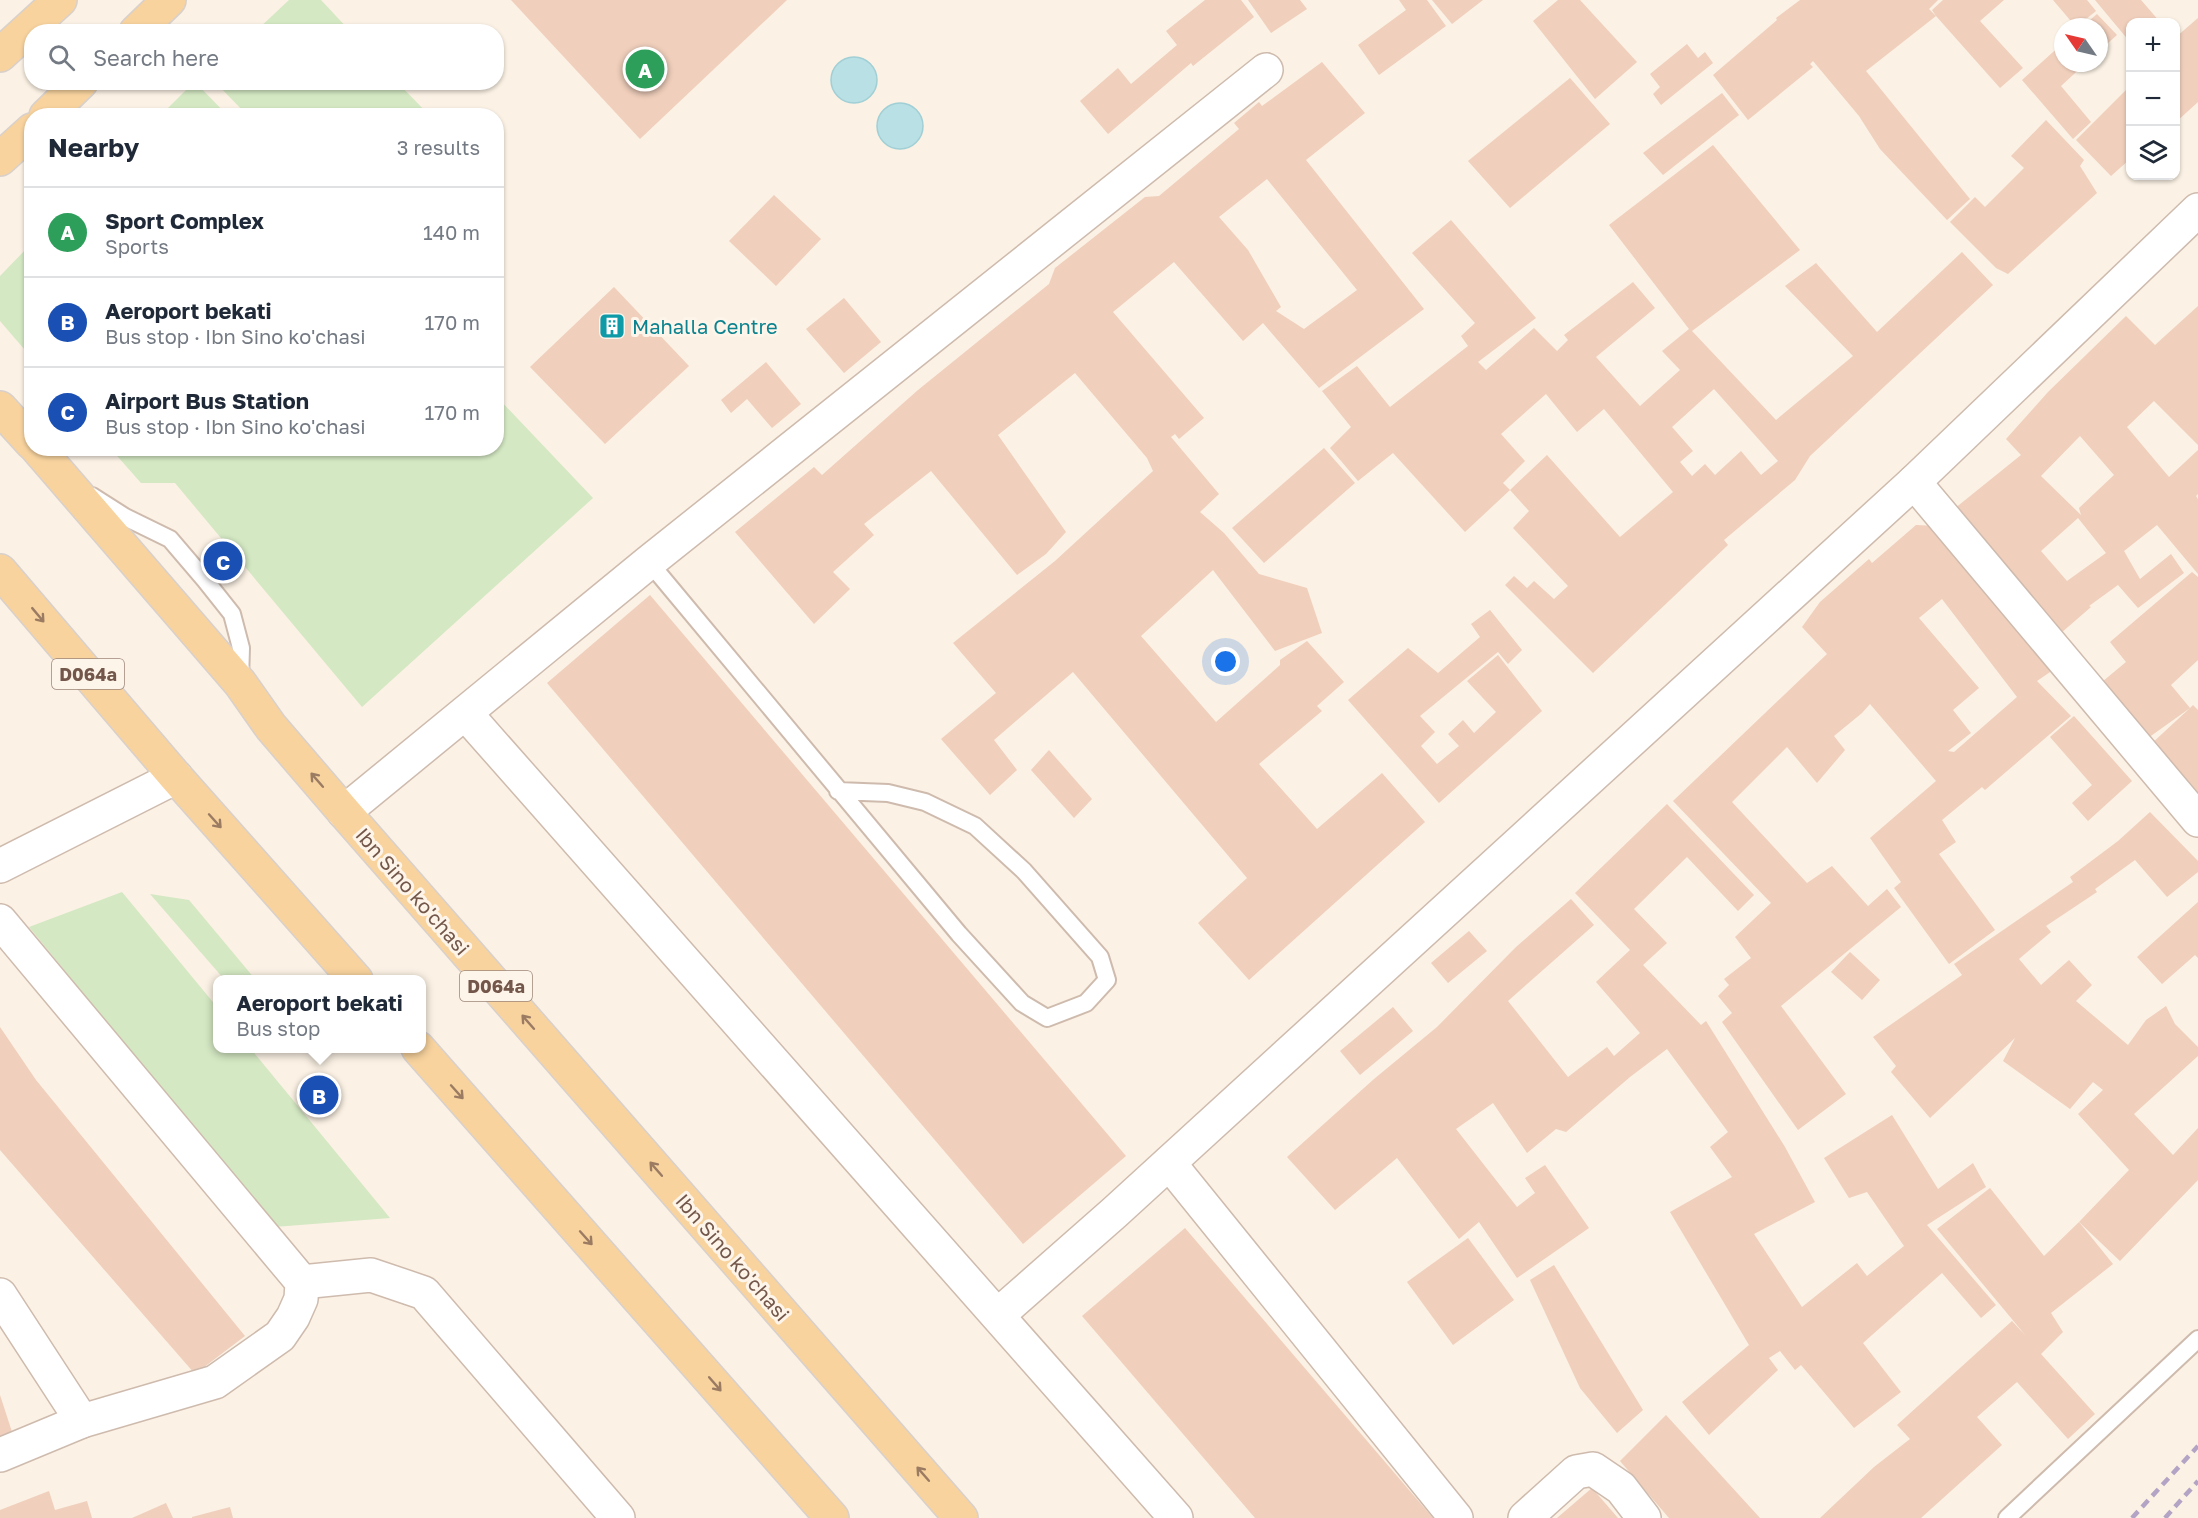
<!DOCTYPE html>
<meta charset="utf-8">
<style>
:root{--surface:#fff;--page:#f6f6f7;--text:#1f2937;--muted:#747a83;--line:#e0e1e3;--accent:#1a73e8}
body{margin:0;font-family:"Golos Text",sans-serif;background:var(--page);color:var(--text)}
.controls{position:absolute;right:18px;top:18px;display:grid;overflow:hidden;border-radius:12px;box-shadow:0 2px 4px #0004}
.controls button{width:54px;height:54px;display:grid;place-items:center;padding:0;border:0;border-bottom:2px solid var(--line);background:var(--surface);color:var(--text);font:30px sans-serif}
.compass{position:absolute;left:2054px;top:18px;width:54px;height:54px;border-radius:50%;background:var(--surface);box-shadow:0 2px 4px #0004;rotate:304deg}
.you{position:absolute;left:1226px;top:662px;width:21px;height:21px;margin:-15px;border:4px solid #fff;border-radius:50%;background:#1a73e8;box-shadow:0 0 0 9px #1a73e833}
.badge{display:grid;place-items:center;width:39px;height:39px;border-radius:50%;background:var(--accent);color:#fff;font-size:20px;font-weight:700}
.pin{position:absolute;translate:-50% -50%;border:3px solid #fff;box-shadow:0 2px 6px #0006}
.popup{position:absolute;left:213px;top:975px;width:213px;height:78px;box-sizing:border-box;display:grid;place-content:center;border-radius:12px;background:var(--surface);filter:drop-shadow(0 2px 4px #0005);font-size:20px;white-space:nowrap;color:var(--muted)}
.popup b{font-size:22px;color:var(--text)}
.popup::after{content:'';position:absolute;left:50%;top:100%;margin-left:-12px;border:12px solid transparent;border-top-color:var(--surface)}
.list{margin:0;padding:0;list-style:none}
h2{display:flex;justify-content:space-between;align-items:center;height:78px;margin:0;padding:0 24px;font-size:26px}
h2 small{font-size:20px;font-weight:400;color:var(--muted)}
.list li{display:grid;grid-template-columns:39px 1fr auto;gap:18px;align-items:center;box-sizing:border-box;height:90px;padding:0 24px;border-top:2px solid var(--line)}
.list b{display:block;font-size:22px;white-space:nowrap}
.list p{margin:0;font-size:20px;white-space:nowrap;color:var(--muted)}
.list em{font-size:20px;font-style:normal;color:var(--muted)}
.icon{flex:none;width:33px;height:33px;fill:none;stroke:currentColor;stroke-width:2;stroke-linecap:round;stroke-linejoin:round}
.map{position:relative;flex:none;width:2198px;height:1518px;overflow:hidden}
.search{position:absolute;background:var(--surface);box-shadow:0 2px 4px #0004;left:24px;top:24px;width:480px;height:66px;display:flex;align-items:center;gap:15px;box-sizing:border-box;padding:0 21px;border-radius:24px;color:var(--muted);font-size:22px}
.panel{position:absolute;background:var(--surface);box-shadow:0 2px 4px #0004;left:24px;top:108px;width:480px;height:348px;border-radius:24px}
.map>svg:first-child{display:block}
.green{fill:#d4e8c3}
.water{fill:#b9e0e4;stroke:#a0cfd5;stroke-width:1.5}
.building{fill:#f0cfbc;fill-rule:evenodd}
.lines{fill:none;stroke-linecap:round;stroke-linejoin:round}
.service-casing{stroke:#cebbae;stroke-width:20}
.minor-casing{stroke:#cebbae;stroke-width:36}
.tertiary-casing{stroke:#cebbae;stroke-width:36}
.primary-casing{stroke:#d8d0cc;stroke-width:36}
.service{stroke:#fff;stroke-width:16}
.minor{stroke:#fff;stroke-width:33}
.tertiary{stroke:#fff;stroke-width:33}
.primary{stroke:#f8d39e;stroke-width:33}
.rail{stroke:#b3a3c4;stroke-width:4.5;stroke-dasharray:9 6;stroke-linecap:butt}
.oneway{stroke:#9b7c63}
.labels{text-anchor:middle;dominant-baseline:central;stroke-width:6;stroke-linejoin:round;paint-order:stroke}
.shield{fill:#fef5ea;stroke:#9d867a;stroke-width:1.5}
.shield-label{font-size:18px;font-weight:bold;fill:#73574a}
.culture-label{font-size:20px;fill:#0d838f;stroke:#fef5ea;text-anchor:start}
.street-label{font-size:20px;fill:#73574a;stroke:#fef5ea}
</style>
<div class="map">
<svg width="2198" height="1518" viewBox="0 0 2198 1518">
<rect width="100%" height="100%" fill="#fbf1e4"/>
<!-- green -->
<g class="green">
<polygon points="289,0 321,0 350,31 256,31"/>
<polygon points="194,82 196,83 227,115 161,115"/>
<polygon points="216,83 398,83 429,115 247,115"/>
<polygon points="31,244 31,357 0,321 0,276"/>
<polygon points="497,397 593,498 362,707 175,483 141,483 111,449 496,448"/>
<polygon points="122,892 217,1007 217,1048 251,1049 390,1218 274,1227 29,927"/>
<polygon points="150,894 189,900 255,979 224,979"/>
</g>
<!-- water -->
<g class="water">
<circle cx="854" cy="80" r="23"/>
<circle cx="900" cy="126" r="23"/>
</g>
<!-- building -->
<g class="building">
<polygon points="511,0 787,0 640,139"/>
<polygon points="1205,0 1241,0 1254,17 1193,66 1191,63 1108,134 1080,101 1118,68 1131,84 1177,45 1166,31"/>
<polygon points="1248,0 1300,0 1307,9 1271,33"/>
<polygon points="1399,0 1427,0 1446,26 1379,75 1358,45 1406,10"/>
<polygon points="1432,0 1483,0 1452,24"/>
<polygon points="1558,0 1580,0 1637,62 1595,99 1533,21"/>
<polygon points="1800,0 1938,0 1929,9 1936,16 1932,10 1943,0 2004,0 1980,21 2023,68 2000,88 1936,16 1866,71 1970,199 1947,220 1880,149 1859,116 1813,61 1810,64 1813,67 1748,120 1713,75 1777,20 1776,18"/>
<polygon points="2053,0 2087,0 2096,11 2076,27"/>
<polygon points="2095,0 2141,0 2160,22 2130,22 2130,42"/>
<polygon points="2097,14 2117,35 2099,51 2099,27 2082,27"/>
<polygon points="2198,18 2198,102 2176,122 2176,37"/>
<polygon points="2063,43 2063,63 2086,63 2061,86 2091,122 2073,139 2022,80"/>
<polygon points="1687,44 1698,58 1705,52 1713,63 1661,105 1653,94 1660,87 1650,74"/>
<path d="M1322,62L1365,113L1306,160L1424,309L1319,388L1263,323L1243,341L1174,262L1113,312L1204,418L1179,439L1175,434L1171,437L1219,494L1200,512L1224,533L1259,574L1307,588L1322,633L1275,651L1213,570L1141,636L1216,722L1280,665V660L1307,641L1344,682L1317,706L1322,711L1259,764L1317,829L1382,773L1425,822L1249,980L1198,923L1247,878L1073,672L994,740L1017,770L990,795L941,739L996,693L953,643L1055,561L1153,471L1147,458L1075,373L998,435L1066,532L1046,554L1017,575L931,471L864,524L874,535L833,572L850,589L814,624L735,532L814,467L822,475L918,390L1049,284L1055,268L1145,197L1159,196L1239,129L1234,123L1259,102L1262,106ZM1267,179L1357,290L1304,329L1276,311L1281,307L1248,250L1219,217Z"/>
<polygon points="1570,78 1610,124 1510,208 1468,161"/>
<polygon points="2130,86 2130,159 2111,176 2076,140"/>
<polygon points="1722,93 1739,115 1663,175 1643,153"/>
<polygon points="2046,120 2084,160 2080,166 2097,193 2008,274 1996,268 1950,222 1975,197 1985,207 2024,168 2011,156"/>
<path d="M1713,145L1800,250L1692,331L1776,420L1853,356L1785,286L1816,263L1877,332L1962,252L1993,285L1810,456L1795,480L1724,540L1728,545L1593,673L1505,585L1514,576L1527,588L1534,581L1554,599L1568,586L1513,528L1529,511L1510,490L1547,455L1620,537L1673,492L1604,409L1577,432L1546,394L1501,434L1525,461L1503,483L1510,490L1465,532L1393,453L1358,481L1330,448L1351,427L1322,391L1357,366L1390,407L1468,346L1461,336L1475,323L1412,253L1451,220L1536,318L1478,362L1486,370L1534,328L1557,351L1568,340L1564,335L1633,282L1655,308L1596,357L1640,406L1680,370L1662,351L1689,329L1609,225ZM1714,389L1778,461L1761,475L1741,451L1715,475L1705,464L1692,476L1680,462L1693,451L1672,427Z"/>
<polygon points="774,195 821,239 776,286 729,241"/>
<polygon points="614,287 689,366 605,444 530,367"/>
<polygon points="844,298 881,342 844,373 806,329"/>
<path d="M2198,306V445L2154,401L2127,427L2169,477L2198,450V494L2196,496L2198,499V574L2157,525L2124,551L2140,579L2171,554L2184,573L2138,608L2118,585L2089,606L2091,607L2061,633L1954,509L2021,455L2006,439L2048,392L2126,316L2155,345ZM2080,436L2114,475L2079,508L2081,515L2041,476ZM2078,518L2106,553L2067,581L2041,551Z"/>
<polygon points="766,362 801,404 772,428 747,399 731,413 721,400"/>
<polygon points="1324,448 1355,483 1264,563 1232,528"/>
<path d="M1916,525L1937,526L2053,670L2037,681L2071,716L1985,790L1982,787L1942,820L1956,842L1939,854L1995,930L1949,964L1894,888L1901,882L1870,838L1936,781L1870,704L1862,713L1834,736L1845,750L1817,783L1787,747L1732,802L1807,883L1832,866L1868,906L1887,889L1901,907L1781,1006L1846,1094L1798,1130L1722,1022L1732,1013L1718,996L1729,985L1724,979L1751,958L1735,937L1771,903L1673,801L1827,654L1802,627L1820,602L1869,559L1872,563ZM1942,599L2017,697L1954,752L1948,751L1971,733L1953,710L1979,688L1919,618Z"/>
<polygon points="2192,572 2198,577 2198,660 2171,685 2190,708 2193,705 2198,710 2198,802 2149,746 2190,708 2148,738 2102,682 2126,662 2110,642"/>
<polygon points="650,595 1126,1156 1023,1244 547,683"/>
<polygon points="1490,610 1522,650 1508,664 1498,652 1420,716 1435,732 1421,746 1437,764 1459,746 1448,734 1463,720 1474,733 1496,712 1467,681 1498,655 1542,711 1439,803 1348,700 1408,648 1438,673 1480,637 1471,624"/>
<polygon points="2074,716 2132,781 2088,821 2072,803 2092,785 2050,737"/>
<polygon points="1049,750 1092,799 1074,818 1031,770"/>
<polygon points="1667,804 1754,895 1738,911 1687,857 1634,909 1667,943 1643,965 1701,1025 1706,1021 1785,1147 1815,1202 1754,1234 1802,1307 1857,1263 1867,1276 1904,1246 1867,1192 1849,1198 1824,1158 1892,1115 1938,1189 1973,1163 1986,1187 1927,1225 1996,1305 1981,1318 1942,1273 1863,1343 1901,1392 1854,1428 1801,1365 1795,1370 1780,1351 1769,1358 1778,1370 1709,1435 1682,1402 1749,1345 1670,1212 1732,1177 1710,1147 1728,1132 1667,1049 1630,1077 1566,1132 1556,1129 1527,1153 1493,1103 1456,1129 1517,1207 1535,1193 1525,1178 1545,1165 1589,1228 1517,1278 1479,1222 1459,1239 1397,1158 1335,1210 1287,1157 1374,1079 1437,1027 1516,947 1571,899 1594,925 1508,1001 1568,1077 1607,1047 1614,1056 1640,1033 1596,982 1630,950 1575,893"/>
<polygon points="2150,812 2198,861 2198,872 2167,897 2135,860 2095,889 2097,892 2046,926 2051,932 2019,959 2041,985 2069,960 2092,985 2076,1001 2128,1045 2146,1020 2166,1006 2175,1024 2198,1047 2198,1056 2134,1114 2173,1155 2198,1128 2198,1180 2120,1261 2079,1222 2129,1170 2078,1114 2103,1090 2093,1082 2070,1109 2003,1061 2015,1038 1930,1118 1891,1072 1896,1066 1873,1037 1962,975 1954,964 2073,882 2070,877 2118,841"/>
<polygon points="2198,902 2198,958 2195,955 2162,984 2137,957"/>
<polygon points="1469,931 1487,951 1448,983 1431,963"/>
<polygon points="1850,952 1880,980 1862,1000 1831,972"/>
<polygon points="1393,1007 1413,1031 1360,1075 1340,1051"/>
<polygon points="0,1027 36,1080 245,1336 195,1374 0,1150"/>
<polygon points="1990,1188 2044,1256 2079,1222 2113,1264 2051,1313 2063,1332 2041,1354 2095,1414 2068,1439 2017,1382 1977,1417 2002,1445 1921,1518 1820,1518 1874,1467 1910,1439 1897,1425 2012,1321 2026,1336 1937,1229"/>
<polygon points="1185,1228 1433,1518 1255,1518 1082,1316"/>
<polygon points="1468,1238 1514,1300 1453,1345 1407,1282"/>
<polygon points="1554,1265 1643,1410 1617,1433 1580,1388 1530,1280"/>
<polygon points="0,1395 13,1435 0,1439"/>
<polygon points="1666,1415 1760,1518 1669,1518 1620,1461"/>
<polygon points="1592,1488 1618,1518 1557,1518"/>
<polygon points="49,1491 55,1510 87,1501 92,1518 0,1518 0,1510"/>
<polygon points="166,1503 173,1518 132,1518"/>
<polygon points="230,1507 233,1518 192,1518 192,1517"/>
</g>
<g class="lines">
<defs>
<g id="service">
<polyline points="92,496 125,517 170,539 205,580 232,614 241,648 240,680"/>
<polyline points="649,562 959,934 1022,1003 1047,1018 1086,1003 1107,980 1100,957 1024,871 975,826 925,802 888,793 838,791"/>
<polyline points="2007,1518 2198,1339"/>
</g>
<g id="minor">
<polyline points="1914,482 2198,820"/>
<polyline points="466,714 1176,1518"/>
<polyline points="344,812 649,562 1266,70"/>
<polyline points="0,921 302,1282 301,1299 293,1317 280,1336 215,1382 82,1421 0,1455"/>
<polyline points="1169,1163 1456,1518"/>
<polyline points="302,1282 371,1275 424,1293 618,1518"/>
<polyline points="0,1295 82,1421"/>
<polyline points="998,1315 1114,1213 1914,482 2198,210"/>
<polyline points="1525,1518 1576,1472 1593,1469 1621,1488 1644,1518"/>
</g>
<polyline id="tertiary" points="0,866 176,777"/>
<g id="primary">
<polyline points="136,32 169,0"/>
<polyline points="0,55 60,0"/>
<polyline points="46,116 81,82"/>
<polyline points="0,159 32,130"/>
<polyline points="0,408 32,443"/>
<polyline points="37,448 240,683 271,727 344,812 961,1518"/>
<polyline points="0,571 176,777 356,980"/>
<polyline points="418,1048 832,1518"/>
</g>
</defs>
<!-- service casing -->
<use href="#service" class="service-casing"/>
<!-- minor casing -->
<use href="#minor" class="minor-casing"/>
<!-- tertiary casing -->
<use href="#tertiary" class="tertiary-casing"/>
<!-- primary casing -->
<use href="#primary" class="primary-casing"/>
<!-- service -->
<use href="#service" class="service"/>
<!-- minor -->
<use href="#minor" class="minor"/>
<!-- tertiary -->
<use href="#tertiary" class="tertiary"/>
<!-- primary -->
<use href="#primary" class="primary"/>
<!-- rail -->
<g class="rail">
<polyline points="2132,1518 2198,1446"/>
<polyline points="2165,1518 2198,1481"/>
</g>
</g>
<!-- one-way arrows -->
<defs><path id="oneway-shaft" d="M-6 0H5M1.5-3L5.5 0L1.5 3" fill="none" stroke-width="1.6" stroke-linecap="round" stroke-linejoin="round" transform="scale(1.5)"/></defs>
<g class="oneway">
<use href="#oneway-shaft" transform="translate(38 615) rotate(50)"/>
<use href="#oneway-shaft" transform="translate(317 780) rotate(-131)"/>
<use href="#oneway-shaft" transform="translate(215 821) rotate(48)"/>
<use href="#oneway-shaft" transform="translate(528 1022) rotate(-131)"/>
<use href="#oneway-shaft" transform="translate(457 1092) rotate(48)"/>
<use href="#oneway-shaft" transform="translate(656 1169) rotate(-131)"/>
<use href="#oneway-shaft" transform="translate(586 1238) rotate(48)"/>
<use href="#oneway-shaft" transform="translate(715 1384) rotate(49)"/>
<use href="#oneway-shaft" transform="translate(923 1474) rotate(-131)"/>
</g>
<!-- icons -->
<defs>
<symbol id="building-square" viewBox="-11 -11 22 22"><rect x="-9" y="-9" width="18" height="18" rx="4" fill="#0f9aa8" stroke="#fef5ea"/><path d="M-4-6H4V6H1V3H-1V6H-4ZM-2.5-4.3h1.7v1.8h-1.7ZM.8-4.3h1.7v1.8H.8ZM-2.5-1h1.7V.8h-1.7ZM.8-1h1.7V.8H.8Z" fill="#fff"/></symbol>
</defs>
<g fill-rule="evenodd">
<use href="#building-square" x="597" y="311" width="30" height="30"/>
</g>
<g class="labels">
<!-- shield labels -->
<g class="shield">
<rect x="52" y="659" width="72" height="30" rx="4.5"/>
<rect x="460" y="971" width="72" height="30" rx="4.5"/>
</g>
<g class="shield-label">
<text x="88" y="674">D064a</text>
<text x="496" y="986">D064a</text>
</g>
<!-- culture labels -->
<g class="culture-label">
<text x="632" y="326">Mahalla Centre</text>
</g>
<!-- street labels -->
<g class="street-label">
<text transform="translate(413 891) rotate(49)">Ibn Sino ko'chasi</text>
<text transform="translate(733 1257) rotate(49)">Ibn Sino ko'chasi</text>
</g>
</g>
</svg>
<div class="controls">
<button>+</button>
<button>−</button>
<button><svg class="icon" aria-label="layers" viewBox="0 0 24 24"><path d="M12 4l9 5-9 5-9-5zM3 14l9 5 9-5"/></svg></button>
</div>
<svg class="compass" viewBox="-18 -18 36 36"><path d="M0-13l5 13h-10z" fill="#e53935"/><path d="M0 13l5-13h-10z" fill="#747a83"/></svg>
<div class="you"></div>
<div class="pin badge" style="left:645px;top:69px;background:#2e9e5b">A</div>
<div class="pin badge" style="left:319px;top:1095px;background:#1a4fb4">B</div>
<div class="popup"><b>Aeroport bekati</b>Bus stop</div>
<div class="pin badge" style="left:223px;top:561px;background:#1a4fb4">C</div>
<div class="search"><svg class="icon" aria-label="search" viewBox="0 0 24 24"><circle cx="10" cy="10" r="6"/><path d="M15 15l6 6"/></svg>Search here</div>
<section class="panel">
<h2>Nearby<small>3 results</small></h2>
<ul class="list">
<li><span class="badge" style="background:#2e9e5b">A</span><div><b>Sport Complex</b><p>Sports</p></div><em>140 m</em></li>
<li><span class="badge" style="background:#1a4fb4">B</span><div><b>Aeroport bekati</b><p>Bus stop · Ibn Sino ko'chasi</p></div><em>170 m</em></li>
<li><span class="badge" style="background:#1a4fb4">C</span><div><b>Airport Bus Station</b><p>Bus stop · Ibn Sino ko'chasi</p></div><em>170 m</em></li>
</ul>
</section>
</div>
